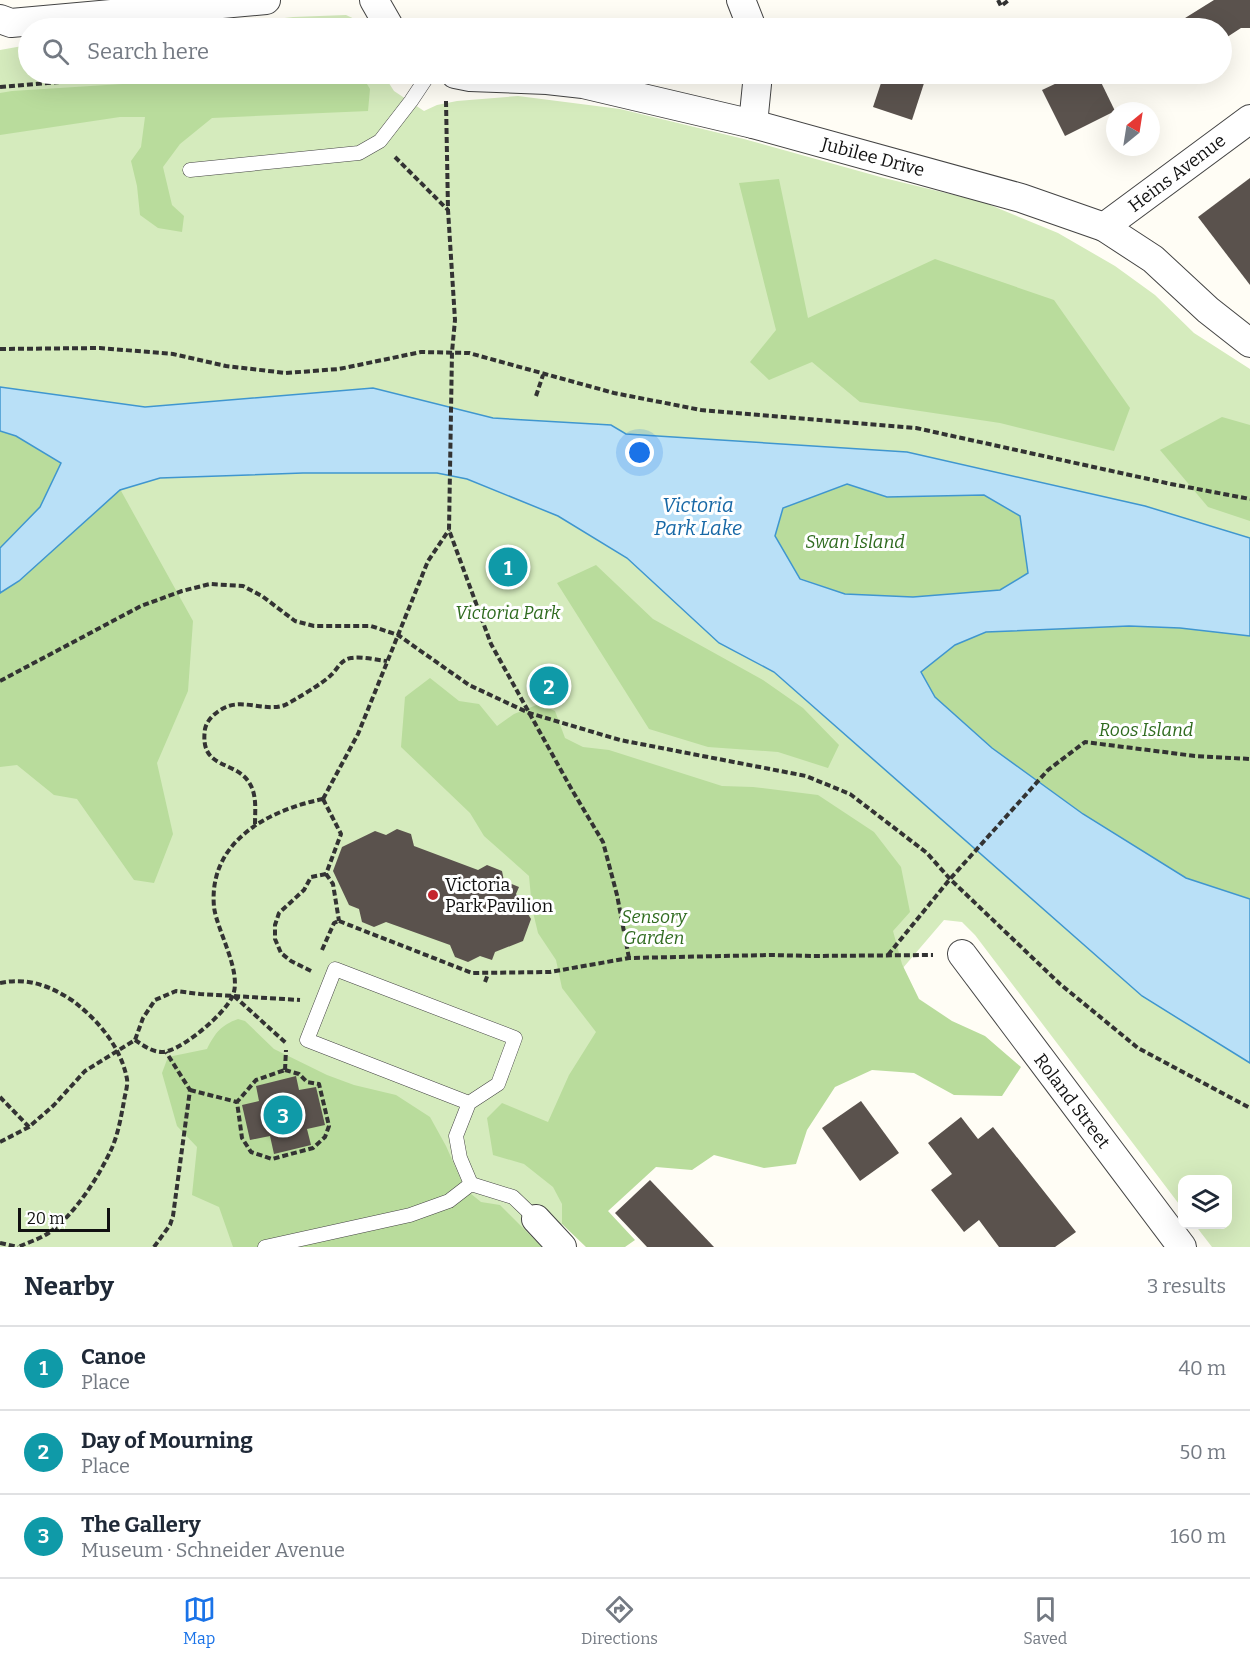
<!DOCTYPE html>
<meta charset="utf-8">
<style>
:root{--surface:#fff;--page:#f2f2f3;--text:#1f2937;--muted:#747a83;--line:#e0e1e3;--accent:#1a73e8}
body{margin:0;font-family:Bitter,serif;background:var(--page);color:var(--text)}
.controls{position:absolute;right:18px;bottom:18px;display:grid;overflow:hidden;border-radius:12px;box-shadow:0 6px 24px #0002}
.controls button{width:54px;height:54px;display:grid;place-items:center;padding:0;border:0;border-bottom:2px solid var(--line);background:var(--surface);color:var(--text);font:30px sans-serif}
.compass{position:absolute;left:1106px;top:102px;width:54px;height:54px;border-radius:50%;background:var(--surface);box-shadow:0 6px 24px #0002;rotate:30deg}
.scale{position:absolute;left:18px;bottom:15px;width:92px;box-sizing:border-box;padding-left:6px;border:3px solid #111;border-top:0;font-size:16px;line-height:21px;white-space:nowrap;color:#111;-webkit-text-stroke:4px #fff;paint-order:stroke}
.you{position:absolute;left:640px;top:453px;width:21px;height:21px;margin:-15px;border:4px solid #fff;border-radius:50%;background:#1a73e8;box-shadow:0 0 0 9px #1a73e833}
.badge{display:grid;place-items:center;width:39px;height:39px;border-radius:50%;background:var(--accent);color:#fff;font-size:20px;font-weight:700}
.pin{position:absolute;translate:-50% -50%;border:3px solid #fff;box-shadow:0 2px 6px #0006}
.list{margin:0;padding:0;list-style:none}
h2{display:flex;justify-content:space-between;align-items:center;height:78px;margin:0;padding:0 24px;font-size:26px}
h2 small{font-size:20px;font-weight:400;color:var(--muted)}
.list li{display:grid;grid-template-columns:39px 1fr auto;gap:18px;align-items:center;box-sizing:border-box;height:84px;padding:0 24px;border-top:2px solid var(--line)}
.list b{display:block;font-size:22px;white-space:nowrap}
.list p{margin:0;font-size:20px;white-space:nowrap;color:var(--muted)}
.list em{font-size:20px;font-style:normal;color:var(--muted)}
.icon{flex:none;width:33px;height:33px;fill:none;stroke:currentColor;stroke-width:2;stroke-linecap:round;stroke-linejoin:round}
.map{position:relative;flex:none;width:1250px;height:1247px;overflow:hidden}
.search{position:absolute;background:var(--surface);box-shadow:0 6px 24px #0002;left:18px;right:18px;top:18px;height:66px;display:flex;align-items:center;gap:15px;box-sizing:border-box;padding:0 21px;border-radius:33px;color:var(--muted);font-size:22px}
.sheet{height:330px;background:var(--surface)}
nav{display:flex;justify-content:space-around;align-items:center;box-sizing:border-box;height:84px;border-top:2px solid var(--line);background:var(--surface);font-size:16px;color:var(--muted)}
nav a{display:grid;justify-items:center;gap:3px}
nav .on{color:var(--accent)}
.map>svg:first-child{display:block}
.green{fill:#d5ebbd}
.forest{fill:#b9dc9c}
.water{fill:#b9e0f7;stroke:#3f96cf;stroke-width:1.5;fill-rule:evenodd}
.building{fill:#5a524d}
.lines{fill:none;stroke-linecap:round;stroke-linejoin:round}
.service-casing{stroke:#444;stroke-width:15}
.minor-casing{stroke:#444;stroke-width:30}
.path{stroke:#333;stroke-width:4;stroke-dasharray:6 3;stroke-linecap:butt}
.service{stroke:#fff;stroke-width:14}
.minor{stroke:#fff;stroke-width:28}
.poi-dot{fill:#c4262e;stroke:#fff;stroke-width:2}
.labels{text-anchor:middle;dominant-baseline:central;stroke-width:6;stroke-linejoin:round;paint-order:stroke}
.street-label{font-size:18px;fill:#111;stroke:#fff}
.park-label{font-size:18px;font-style:italic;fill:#2f6b1f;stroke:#fff}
.poi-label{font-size:18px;fill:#111;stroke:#fff;text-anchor:start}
.water-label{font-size:20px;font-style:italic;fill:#1768a6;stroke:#fff}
</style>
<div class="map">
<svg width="1250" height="1247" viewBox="0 0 1250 1247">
<rect width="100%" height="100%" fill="#fffdf5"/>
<!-- green -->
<g class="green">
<polygon points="346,15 361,22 364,28 200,28 293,17"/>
<polygon points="28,45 28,74 383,74 394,91 424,111 437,105 457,101 518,96 620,109 744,139 884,178 983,202 1058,233 1115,266 1155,295 1194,333 1250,369 1250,1247 1212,1247 1195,1225 1228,1224 1228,1180 1182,1180 1182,1208 975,935 962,922 944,920 765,1129 706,1081 539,1247 0,1247 0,50"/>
</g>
<!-- forest -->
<g class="forest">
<polygon points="281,74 361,74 370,89 368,111 212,118 180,144 163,167 172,205 184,216 182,232 158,228 140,215 137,186 131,161 141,147 145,117 120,117 0,135 0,93 12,91"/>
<polygon points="779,179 808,318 935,259 1054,300 1130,408 1114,451 1000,423 860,402 812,362 769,380 750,362 776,330 739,183"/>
<polygon points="1222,417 1250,425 1250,521 1208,507 1160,450"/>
<polygon points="0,431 16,436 61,463 40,507 0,548"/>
<polygon points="847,484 887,497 984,495 1020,516 1028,573 1000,590 913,597 845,594 800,578 775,536 783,508"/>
<polygon points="120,489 193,621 188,691 157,763 173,834 154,883 134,880 77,799 54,795 17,765 0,767 0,593 19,581"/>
<polygon points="596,565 653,619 763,680 803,708 839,745 828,768 778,752 708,747 649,729 557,583"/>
<polygon points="1129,626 1180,628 1250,636 1250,899 1186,878 1083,814 992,748 935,697 921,672 955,645 986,632"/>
<polygon points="430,678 459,701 479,704 497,726 514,714 539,704 555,711 565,738 583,747 609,750 722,786 753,787 818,795 874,832 901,867 910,912 893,931 902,964 919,999 952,1021 985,1036 1021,1067 1002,1096 954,1095 914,1073 872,1070 835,1087 807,1130 796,1164 764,1168 714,1155 692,1170 656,1167 608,1211 635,1240 625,1247 586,1247 562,1224 562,1204 553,1187 524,1164 493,1155 487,1118 502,1103 548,1122 569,1075 596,1032 562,988 556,960 538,933 532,908 529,876 484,836 470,813 401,747 405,697"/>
<path d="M238,1019L245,1021L274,1049L327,1075L354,1085L396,1095L430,1117L446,1146L465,1189L481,1202L500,1205L542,1247H233L219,1207L192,1195L197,1147L177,1126L162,1073L168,1057L207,1049C215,1033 221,1025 238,1019Z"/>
</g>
<!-- water -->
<path class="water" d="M0,387L145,407L373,388L493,418L611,425L626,434L907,452L1145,506L1250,538V636L1180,628L1129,626L986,632L955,645L921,672L935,697L992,748L1083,814L1186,878L1250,899V1063L1142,996L774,672L719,643L627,558L558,516L467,479L437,473H303L160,478L120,490L19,581L0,593V548L40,507L61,463L16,436L0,431ZM847,484L887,497L984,495L1020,516L1028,573L1000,590L913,597L845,594L800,579L775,536L783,508Z"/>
<!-- building -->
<g class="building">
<polygon points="1214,0 1250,0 1250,28 1241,28 1221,41 1221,28 1169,28"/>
<polygon points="884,74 927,74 912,120 873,107"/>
<polygon points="1076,74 1097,74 1115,111 1065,136 1042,90"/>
<polygon points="1250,178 1250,285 1198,217"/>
<polygon points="397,829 411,834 414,846 478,870 487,865 502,871 504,881 519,887 516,894 531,919 523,941 495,952 492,960 480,956 468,962 455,957 450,945 386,922 374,927 362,922 359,909 349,905 333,871 342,847 375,831 386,835"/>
<polygon points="296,1076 299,1090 316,1087 325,1125 307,1129 311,1145 274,1154 270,1136 250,1140 242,1105 259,1101 256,1086"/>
<polygon points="861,1101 899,1153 860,1181 822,1128"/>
<polygon points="961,1117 978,1139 993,1127 1076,1232 1055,1247 999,1247 979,1220 964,1232 931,1190 952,1174 928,1143"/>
<polygon points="650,1180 714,1247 647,1247 615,1213"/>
</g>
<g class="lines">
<defs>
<g id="service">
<polyline points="190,170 359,153 380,141 411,101 429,74"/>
<polyline points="469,1103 307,1040 335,969 515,1038 498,1084 469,1103 456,1136 460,1158 471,1184"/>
<polyline points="265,1247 410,1215 449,1201 471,1184 513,1197 536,1219"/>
</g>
<g id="minor">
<polyline points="374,0 390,28"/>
<polyline points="741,0 752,28"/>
<polyline points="0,19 11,23 266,0"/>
<polyline points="455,74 470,77 547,80 583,84 753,124 1021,198 1104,227 1153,259 1208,310 1250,343"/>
<polyline points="753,124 758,74"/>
<polyline points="1104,227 1250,119"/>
<polyline points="962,954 1182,1247"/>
<polyline points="536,1219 562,1247"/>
</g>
</defs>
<!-- service casing -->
<use href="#service" class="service-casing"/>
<!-- minor casing -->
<use href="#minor" class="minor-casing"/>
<!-- path -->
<g class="path">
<polyline points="998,0 1001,6 1009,0"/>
<polyline points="0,87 156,74"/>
<polyline points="446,101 448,210 455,320 452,352 449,530 491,644 572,790 603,842 617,895 629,958"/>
<polyline points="395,157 448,210"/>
<polyline points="0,349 100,348 173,354 226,366 286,373 339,369 421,352 469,353 614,393 701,410 916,428 1171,484 1250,499"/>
<polyline points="536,396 543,375"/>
<polyline points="0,681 141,606 182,591 210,584 243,586 262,596 295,621 314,626 371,626 398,635 469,685 529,713 620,740 806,776 850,794 927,853 950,879 1060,984 1138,1048 1250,1108"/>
<polyline points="323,799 358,734 428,561 449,530"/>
<polyline points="323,799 341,834 326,874"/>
<path d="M255,824C255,811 257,796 250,784C236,759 199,771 205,729C207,719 217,711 226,707C244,699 266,712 285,705C293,701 325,682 331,675C338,669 340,660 351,658C362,656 376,660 387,661"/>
<polyline points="326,874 333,884 339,921"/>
<polyline points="339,921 472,973 550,972 629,958 770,955 813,956 933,955"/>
<polyline points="322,950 334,923 339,921"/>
<polyline points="888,955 950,879 1048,770 1085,742 1195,756 1250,759"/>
<polyline points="311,971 291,961 281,953 275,939 275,925 279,913 304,890 311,877 326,874"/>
<polyline points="485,982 488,974"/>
<path d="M0,983C27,977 51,986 73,1001C98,1020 121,1047 127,1079C128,1086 125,1094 124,1101C121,1117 118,1135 111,1150C98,1178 73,1217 47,1234C39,1239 27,1243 18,1247"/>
<polyline points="234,996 286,1043"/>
<path d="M135,1040C144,1046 156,1055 168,1051C186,1046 226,1013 233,995C242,971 217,931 214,907C208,841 269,810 323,799"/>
<polygon points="285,1070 299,1074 307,1082 319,1084 329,1126 325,1137 313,1148 272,1159 251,1152 242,1138 237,1102 256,1080"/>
<polyline points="285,1070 286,1050"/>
<polyline points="190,1090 237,1102"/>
<polyline points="0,1097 29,1127"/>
<polyline points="0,1142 29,1127 54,1105 85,1071 135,1040 143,1018 155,1000 176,991 200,994 300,1000"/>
<polyline points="0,1243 18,1247"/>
<polyline points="154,1247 170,1225 173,1216 190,1090 166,1052"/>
</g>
<!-- service -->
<use href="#service" class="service"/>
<!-- minor -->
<use href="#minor" class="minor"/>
</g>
<!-- markers -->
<circle class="poi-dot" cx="433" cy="895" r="6"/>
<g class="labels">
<!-- street labels -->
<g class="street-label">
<text transform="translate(873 157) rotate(15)">Jubilee Drive</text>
<text transform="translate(1177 173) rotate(-37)">Heins Avenue</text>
<text transform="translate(1072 1101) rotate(53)">Roland Street</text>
</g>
<!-- park labels -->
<g class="park-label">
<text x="855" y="542">Swan Island</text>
<text x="508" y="613">Victoria Park</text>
<text x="1146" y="730">Roos Island</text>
<text x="654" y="917">Sensory<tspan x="654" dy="21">Garden</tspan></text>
</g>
<!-- poi labels -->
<g class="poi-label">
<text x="445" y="885">Victoria<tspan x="445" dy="21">Park Pavilion</tspan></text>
</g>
<!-- water labels -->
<g class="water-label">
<text x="698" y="505">Victoria<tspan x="698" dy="23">Park Lake</tspan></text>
</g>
</g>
</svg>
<div class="controls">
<button><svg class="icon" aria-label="layers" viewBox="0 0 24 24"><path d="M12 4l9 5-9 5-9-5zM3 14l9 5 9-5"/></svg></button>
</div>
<svg class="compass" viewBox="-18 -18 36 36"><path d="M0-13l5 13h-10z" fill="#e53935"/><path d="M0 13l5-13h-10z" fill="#747a83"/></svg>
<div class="scale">20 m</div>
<div class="you"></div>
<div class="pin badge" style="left:508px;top:567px;background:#0f9aa8">1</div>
<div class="pin badge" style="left:549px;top:686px;background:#0f9aa8">2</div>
<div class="pin badge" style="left:283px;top:1115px;background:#0f9aa8">3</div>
<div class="search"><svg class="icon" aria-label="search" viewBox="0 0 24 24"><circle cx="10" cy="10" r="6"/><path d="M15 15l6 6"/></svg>Search here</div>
</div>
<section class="sheet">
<h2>Nearby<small>3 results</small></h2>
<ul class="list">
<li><span class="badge" style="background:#0f9aa8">1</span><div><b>Canoe</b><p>Place</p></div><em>40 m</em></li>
<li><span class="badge" style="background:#0f9aa8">2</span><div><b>Day of Mourning</b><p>Place</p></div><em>50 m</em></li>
<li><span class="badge" style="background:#0f9aa8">3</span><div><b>The Gallery</b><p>Museum · Schneider Avenue</p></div><em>160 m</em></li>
</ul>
</section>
<nav>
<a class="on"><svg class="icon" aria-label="map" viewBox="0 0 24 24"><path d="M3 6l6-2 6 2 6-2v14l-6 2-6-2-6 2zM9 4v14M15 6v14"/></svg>Map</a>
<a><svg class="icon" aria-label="directions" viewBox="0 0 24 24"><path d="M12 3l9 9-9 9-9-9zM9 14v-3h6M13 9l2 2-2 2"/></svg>Directions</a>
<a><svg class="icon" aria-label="saved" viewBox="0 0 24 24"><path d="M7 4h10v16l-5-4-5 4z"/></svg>Saved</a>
</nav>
